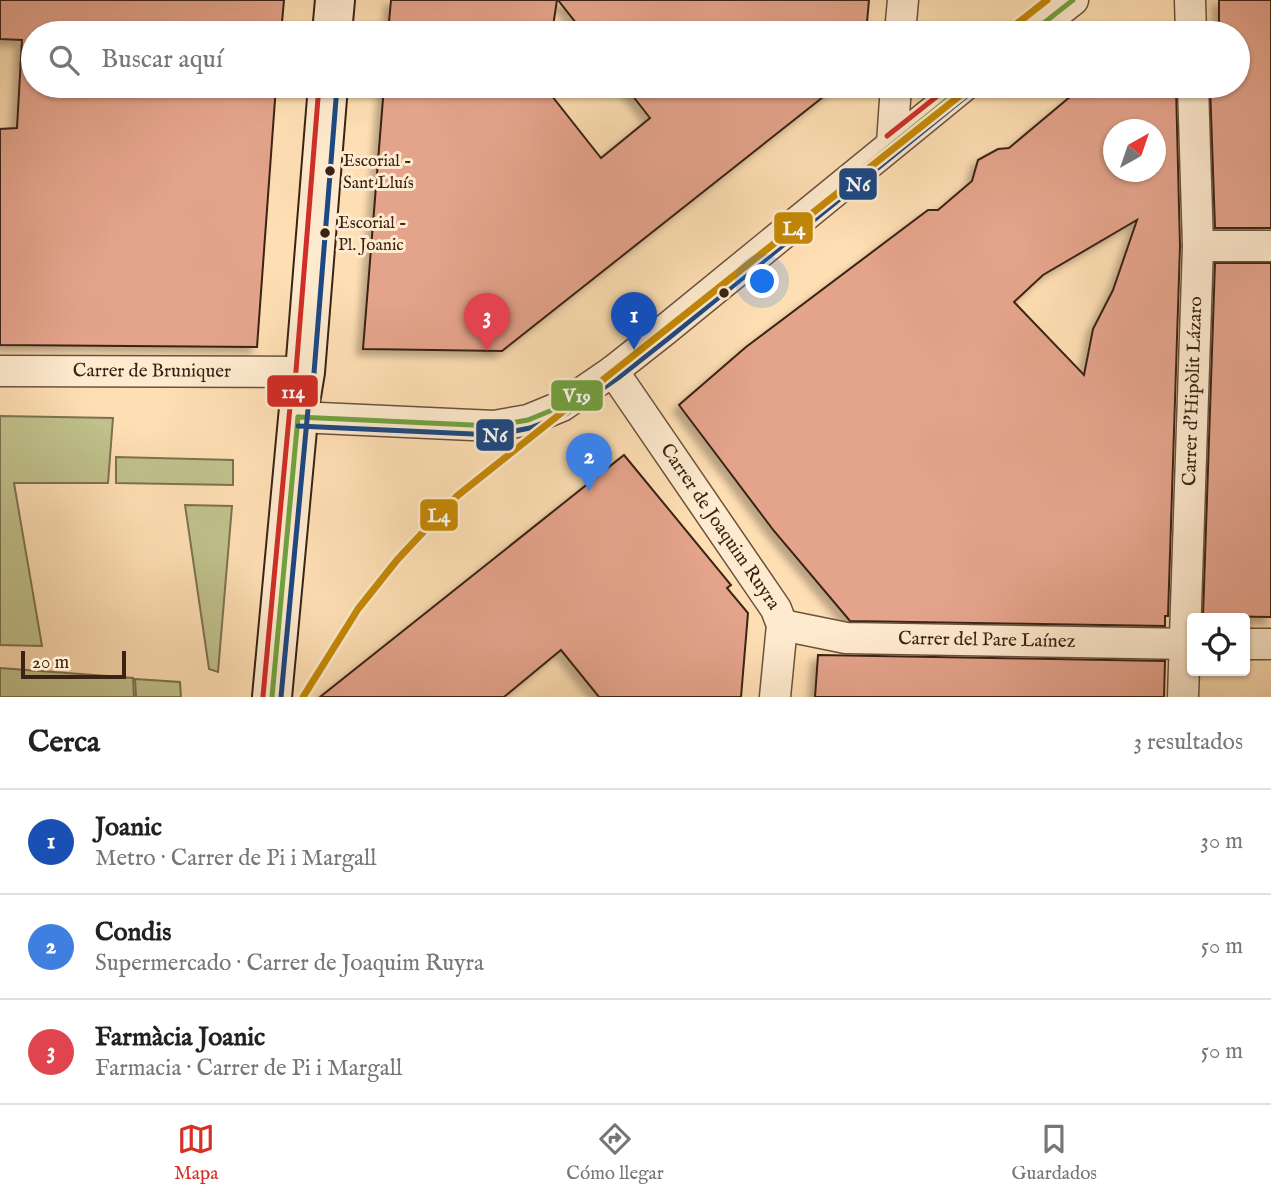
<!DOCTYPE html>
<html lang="es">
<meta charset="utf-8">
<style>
:root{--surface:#fff;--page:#f2f2f2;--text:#222;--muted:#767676;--line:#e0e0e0;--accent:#d93025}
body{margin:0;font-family:"IM FELL English",serif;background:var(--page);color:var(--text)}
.controls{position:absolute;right:21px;bottom:21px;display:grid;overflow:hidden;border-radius:7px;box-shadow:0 2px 5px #0004}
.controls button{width:63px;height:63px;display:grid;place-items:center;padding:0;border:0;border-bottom:2px solid var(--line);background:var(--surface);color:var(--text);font:35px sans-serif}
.compass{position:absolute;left:1103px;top:119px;width:63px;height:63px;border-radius:50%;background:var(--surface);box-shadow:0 2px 5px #0004;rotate:40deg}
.scale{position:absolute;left:21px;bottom:18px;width:105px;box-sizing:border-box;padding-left:7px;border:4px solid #3a2314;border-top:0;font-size:19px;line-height:24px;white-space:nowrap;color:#3a2314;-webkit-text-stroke:5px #feeace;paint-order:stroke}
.you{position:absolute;left:763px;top:282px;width:24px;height:24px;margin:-18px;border:5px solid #fff;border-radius:50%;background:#1a73e8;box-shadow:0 0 0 10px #1a73e833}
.badge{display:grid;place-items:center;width:46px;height:46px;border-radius:50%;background:var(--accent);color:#fff;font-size:23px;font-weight:700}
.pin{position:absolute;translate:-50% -58px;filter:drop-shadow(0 2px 4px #0008)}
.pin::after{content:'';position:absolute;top:37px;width:24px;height:21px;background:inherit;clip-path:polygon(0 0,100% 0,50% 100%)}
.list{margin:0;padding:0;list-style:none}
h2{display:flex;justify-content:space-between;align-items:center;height:91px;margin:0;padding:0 28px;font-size:30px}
h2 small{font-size:23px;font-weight:400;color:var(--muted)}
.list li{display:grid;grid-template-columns:46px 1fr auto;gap:21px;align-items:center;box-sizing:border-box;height:105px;padding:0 28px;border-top:2px solid var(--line)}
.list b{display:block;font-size:26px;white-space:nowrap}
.list p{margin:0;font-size:23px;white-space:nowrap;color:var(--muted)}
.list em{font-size:23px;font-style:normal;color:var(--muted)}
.icon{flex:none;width:38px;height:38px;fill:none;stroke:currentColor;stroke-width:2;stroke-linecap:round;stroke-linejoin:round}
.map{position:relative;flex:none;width:1271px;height:697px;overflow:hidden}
.search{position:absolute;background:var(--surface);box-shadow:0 2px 5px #0004;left:21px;right:21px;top:21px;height:77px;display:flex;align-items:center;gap:18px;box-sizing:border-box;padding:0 24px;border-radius:38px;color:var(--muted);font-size:26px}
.sheet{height:406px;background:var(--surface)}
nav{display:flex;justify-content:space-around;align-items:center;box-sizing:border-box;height:98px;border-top:2px solid var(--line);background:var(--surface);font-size:19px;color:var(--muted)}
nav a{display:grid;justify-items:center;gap:4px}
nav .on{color:var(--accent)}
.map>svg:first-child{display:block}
.green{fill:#c0c18c;stroke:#7d7250;stroke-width:2}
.building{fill:#e4a38b;stroke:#3a2314;stroke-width:2;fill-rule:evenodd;filter:url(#shadow)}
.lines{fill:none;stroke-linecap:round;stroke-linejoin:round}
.street-casing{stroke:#6b523c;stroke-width:33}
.secondary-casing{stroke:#3a2314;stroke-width:42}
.street{stroke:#feeace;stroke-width:30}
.secondary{stroke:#feeace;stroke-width:38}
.bus-1-casing{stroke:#feeace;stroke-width:10}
.bus-2-casing{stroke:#feeace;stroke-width:10}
.bus-3-casing{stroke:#feeace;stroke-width:10}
.bus-1{stroke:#71a240;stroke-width:5}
.bus-2{stroke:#1c4883;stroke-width:5}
.bus-3{stroke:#d02e26;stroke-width:5}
.metro-1-casing{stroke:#feeace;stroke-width:12}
.metro-1{stroke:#c48805;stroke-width:7}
.bus-dot{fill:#3a2314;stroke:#feeace;stroke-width:2.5}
.labels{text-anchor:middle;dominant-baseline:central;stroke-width:6;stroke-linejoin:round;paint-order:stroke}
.bus-label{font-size:17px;fill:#3a2314;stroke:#feeace;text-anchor:start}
.street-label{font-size:19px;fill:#3a2314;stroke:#feeace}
.line-badge{stroke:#feeace;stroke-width:2.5}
.badge-label{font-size:19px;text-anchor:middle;font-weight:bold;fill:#fff}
</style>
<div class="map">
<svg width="1271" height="697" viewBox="0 0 1271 697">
<defs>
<filter id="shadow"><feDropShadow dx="-6" dy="6" stdDeviation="3.5" flood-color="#0004"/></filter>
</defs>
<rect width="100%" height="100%" fill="#fedeb3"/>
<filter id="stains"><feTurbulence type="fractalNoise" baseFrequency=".00286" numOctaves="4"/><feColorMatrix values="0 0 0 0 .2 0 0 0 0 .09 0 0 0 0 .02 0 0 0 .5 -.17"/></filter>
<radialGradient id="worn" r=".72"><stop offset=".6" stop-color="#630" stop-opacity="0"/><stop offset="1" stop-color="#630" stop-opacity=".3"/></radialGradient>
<!-- green -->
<g class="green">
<polygon points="0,416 113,418 108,483 14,483 42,646 0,645"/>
<polygon points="116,457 233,460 233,485 116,483"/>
<polygon points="185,505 232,506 218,672 209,669"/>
<polygon points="0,668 133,678 134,697 0,697"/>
<polygon points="135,679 180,682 181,697 136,697"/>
</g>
<!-- building -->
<g class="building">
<polygon points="0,0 284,0 281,33 33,33 33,86 276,86 257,347 0,345 0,129 17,128 22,40 0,39"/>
<polygon points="391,0 557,0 552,33 388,33"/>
<polygon points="558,0 869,0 866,33 584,33"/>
<polygon points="1219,0 1271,0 1271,228 1215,228 1210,86 1238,86 1238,33 1219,33"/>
<polygon points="384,86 544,86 601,158 650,118 625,86 837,86 502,351 363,349"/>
<path d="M1083,86H1176L1180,246L1168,616H1165V626L850,621L774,531L679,405L746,347L928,210H938L972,181L978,160L998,149L1009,148ZM1114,130H1156V172H1114ZM1137,220L1113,290L1093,329L1084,375L1014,302L1043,275Z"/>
<polygon points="1215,263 1271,263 1271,617 1203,616"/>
<polygon points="624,455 731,585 727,588 748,613 741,697 599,697 561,650 504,697 320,697"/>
<polygon points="818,655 1165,661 1164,697 815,697"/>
</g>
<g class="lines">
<defs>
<g id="street">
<polyline points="1190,0 1191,33"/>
<polyline points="900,33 903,0"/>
<polyline points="1031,33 1073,0"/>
<polyline points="892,143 896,86"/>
<polyline points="1198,246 1271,246"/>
<path id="s1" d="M0,371L305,372"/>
<path id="s2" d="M613,371L776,609L782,625L775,697"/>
<polyline points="298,417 494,426 528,420 562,406 613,371 665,330 964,86"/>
<path id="s3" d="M782,625L846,638L1192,644"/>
<polyline points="1245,644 1271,644"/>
<path id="s4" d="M1183,697L1198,246L1193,86"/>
</g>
<g id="secondary">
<polyline points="332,33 335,0"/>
<polyline points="272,697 299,408 305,372 328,86"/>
</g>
</defs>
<!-- street casing -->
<use href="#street" class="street-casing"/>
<!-- secondary casing -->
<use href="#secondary" class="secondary-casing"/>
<!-- street -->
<use href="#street" class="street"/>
<!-- secondary -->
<use href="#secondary" class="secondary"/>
<defs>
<g id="bus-1">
<polyline points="1031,33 1073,0"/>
<polyline points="298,417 494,426 528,420 562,406 613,371 665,330 964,86"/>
<polyline points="272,697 298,417"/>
</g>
<g id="bus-2">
<polyline points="298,426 495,435 530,428 566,414 618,378 670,337 970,93"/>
<polyline points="281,697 308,409 314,373 337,87"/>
</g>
<g id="bus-3">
<polyline points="887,136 950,86"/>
<polyline points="263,696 290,407 296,371 319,86"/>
</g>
</defs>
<!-- bus-1 casing -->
<use href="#bus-1" class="bus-1-casing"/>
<!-- bus-2 casing -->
<use href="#bus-2" class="bus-2-casing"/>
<!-- bus-3 casing -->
<use href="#bus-3" class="bus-3-casing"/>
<!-- bus-1 -->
<use href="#bus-1" class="bus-1"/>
<!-- bus-2 -->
<use href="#bus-2" class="bus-2"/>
<!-- bus-3 -->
<use href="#bus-3" class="bus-3"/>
<defs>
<g id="metro-1">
<polyline points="1005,33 1047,0"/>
<polyline points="303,697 358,609 397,560 457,496 972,86"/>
</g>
</defs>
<!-- metro-1 casing -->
<use href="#metro-1" class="metro-1-casing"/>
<!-- metro-1 -->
<use href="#metro-1" class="metro-1"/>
</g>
<!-- markers -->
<g class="bus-dot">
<circle cx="330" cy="171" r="6"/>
<circle cx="325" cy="233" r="6"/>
<circle cx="724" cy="293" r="6"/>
</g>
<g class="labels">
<!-- bus labels -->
<g class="bus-label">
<text x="343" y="161">Escorial -<tspan x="343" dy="22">Sant Lluís</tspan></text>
<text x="338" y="223">Escorial -<tspan x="338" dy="22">Pl. Joanic</tspan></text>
</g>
<!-- street labels -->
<g class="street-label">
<text stroke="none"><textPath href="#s1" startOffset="152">Carrer de Bruniquer</textPath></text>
<text stroke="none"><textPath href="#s4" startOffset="306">Carrer d'Hipòlit Lázaro</textPath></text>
<text stroke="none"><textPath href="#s2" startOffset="189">Carrer de Joaquim Ruyra</textPath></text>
<text stroke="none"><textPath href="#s3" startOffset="206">Carrer del Pare Laínez</textPath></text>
</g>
</g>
<g class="line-badge">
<rect x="838" y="167" width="40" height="34" rx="7" fill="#1c4883"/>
<rect x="773" y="211" width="41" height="34" rx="7" fill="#c48805"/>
<rect x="266" y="374" width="53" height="34" rx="7" fill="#d02e26"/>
<rect x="550" y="379" width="54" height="33" rx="7" fill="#71a240"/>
<rect x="475" y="418" width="40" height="34" rx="7" fill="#1c4883"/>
<rect x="419" y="498" width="40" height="34" rx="7" fill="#c48805"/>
</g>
<g class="badge-label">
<text x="858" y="191">N6</text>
<text x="794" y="235">L4</text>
<text x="293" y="398">114</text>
<text x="577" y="402">V19</text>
<text x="495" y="442">N6</text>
<text x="439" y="522">L4</text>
</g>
<rect width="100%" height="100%" filter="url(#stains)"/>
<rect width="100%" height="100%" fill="url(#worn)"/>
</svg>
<div class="controls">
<button><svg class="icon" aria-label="locate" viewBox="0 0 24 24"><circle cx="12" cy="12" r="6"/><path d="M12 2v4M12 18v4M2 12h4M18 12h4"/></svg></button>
</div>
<svg class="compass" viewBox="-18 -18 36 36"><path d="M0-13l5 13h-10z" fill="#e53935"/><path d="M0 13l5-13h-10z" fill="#767676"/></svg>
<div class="scale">20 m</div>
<div class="you"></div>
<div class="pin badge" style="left:634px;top:350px;background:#1a4fb4">1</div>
<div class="pin badge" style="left:589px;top:491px;background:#3f7fe0">2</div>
<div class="pin badge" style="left:487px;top:351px;background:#e0444e">3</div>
<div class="search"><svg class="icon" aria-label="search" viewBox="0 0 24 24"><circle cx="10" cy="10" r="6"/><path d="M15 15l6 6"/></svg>Buscar aquí</div>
</div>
<section class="sheet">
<h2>Cerca<small>3 resultados</small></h2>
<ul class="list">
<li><span class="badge" style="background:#1a4fb4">1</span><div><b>Joanic</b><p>Metro · Carrer de Pi i Margall</p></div><em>30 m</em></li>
<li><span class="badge" style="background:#3f7fe0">2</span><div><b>Condis</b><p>Supermercado · Carrer de Joaquim Ruyra</p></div><em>50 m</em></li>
<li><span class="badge" style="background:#e0444e">3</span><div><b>Farmàcia Joanic</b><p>Farmacia · Carrer de Pi i Margall</p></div><em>50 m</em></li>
</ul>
</section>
<nav>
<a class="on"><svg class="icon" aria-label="map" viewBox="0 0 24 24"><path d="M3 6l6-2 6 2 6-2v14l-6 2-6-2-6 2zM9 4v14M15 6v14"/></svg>Mapa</a>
<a><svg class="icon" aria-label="directions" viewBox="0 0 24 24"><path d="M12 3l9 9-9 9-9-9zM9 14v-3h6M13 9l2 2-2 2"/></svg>Cómo llegar</a>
<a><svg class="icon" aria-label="saved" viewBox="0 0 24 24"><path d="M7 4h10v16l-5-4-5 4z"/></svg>Guardados</a>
</nav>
